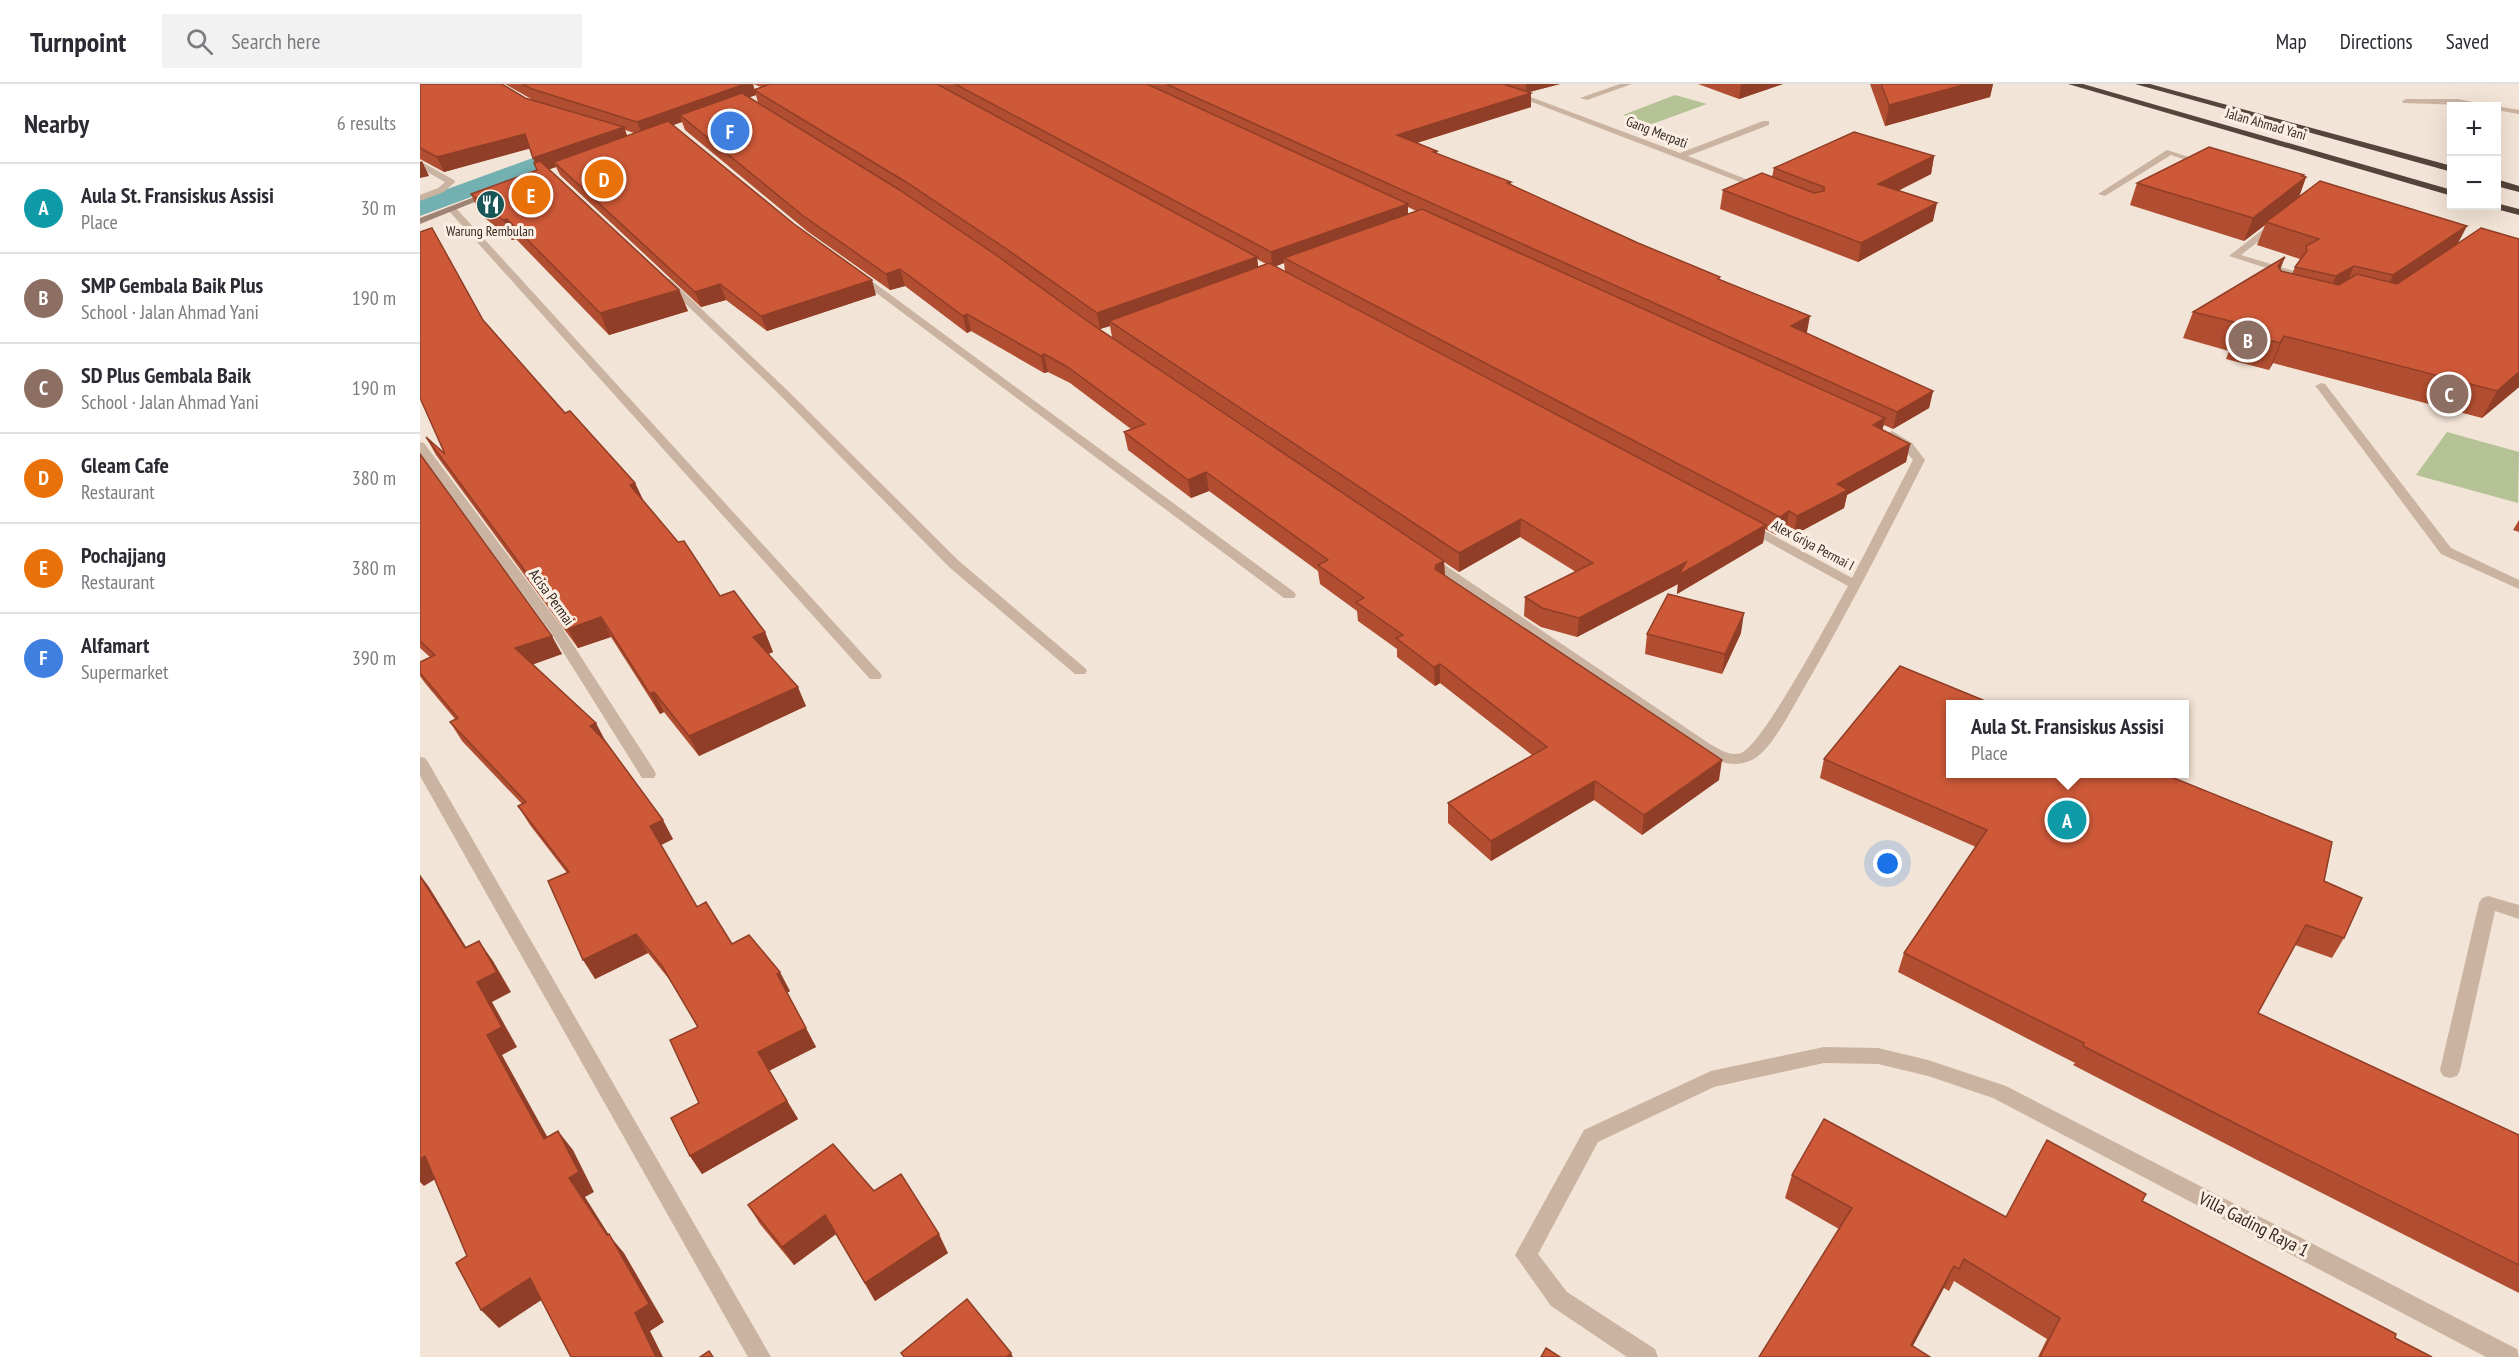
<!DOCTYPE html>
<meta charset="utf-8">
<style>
:root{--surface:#fff;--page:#f2f2f3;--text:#2b2b33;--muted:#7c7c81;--line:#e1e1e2;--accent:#b45309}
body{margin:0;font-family:"PT Sans Narrow",sans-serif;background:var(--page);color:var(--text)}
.controls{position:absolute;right:18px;top:18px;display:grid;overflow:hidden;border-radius:0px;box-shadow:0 6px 24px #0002}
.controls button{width:54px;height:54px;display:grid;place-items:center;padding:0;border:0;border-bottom:2px solid var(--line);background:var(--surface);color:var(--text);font:30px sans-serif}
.you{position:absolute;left:1468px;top:780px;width:21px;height:21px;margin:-15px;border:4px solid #fff;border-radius:50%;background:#1a73e8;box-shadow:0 0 0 9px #1a73e833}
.badge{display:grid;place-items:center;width:39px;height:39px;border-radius:50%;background:var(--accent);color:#fff;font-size:20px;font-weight:700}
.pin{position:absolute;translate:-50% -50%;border:3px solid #fff;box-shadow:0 2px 6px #0006}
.popup{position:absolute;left:1526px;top:616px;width:243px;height:78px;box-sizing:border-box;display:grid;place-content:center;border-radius:0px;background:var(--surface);filter:drop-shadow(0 2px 4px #0005);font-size:20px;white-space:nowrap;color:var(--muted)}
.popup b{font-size:22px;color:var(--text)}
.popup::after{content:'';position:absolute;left:50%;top:100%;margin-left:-12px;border:12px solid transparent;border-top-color:var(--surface)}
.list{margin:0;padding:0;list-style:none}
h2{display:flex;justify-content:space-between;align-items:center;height:78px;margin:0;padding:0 24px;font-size:26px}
h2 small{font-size:20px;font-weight:400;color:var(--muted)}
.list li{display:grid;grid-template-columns:39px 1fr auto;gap:18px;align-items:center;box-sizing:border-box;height:90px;padding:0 24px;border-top:2px solid var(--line)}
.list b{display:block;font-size:22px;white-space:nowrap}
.list p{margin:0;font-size:20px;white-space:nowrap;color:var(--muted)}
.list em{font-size:20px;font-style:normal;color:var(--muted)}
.icon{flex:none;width:33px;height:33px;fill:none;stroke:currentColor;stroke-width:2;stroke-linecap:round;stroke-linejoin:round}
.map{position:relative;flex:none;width:2099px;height:1273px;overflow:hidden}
header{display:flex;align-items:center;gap:36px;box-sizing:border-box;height:84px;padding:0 30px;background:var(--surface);border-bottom:2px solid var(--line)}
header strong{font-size:28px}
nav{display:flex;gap:33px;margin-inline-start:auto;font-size:21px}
.search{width:420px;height:54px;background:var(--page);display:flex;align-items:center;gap:15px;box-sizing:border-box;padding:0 21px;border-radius:0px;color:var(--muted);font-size:22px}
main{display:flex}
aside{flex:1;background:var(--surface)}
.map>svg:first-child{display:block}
.green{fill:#b4c296}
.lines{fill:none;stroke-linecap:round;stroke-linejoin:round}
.canal{fill:#73b0b1;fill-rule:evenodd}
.lane{fill:#cbb3a2;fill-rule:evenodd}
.street{fill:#cbb3a2;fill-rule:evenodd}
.secondary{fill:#9e8273;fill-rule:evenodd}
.highway{fill:#56433b;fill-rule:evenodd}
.wall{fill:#b14d30;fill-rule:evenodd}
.shaded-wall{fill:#903e27}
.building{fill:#ce5938;stroke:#903e27;stroke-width:1.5}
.labels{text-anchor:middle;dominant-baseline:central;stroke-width:6;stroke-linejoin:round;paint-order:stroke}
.far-street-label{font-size:14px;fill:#352925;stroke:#faefe2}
.far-poi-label{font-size:14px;fill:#352925;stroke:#faefe2}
.street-label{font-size:15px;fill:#352925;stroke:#faefe2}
.near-street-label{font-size:18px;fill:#352925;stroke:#faefe2}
</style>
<header>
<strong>Turnpoint</strong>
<div class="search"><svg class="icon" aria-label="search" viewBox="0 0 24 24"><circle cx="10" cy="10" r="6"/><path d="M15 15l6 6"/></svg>Search here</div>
<nav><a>Map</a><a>Directions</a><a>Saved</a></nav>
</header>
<main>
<aside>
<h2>Nearby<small>6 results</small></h2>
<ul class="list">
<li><span class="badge" style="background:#0f9aa8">A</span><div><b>Aula St. Fransiskus Assisi</b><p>Place</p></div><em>30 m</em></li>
<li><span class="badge" style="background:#8d6e63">B</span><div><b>SMP Gembala Baik Plus</b><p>School · Jalan Ahmad Yani</p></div><em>190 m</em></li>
<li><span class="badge" style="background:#8d6e63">C</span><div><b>SD Plus Gembala Baik</b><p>School · Jalan Ahmad Yani</p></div><em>190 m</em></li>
<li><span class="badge" style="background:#e8710a">D</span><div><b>Gleam Cafe</b><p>Restaurant</p></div><em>380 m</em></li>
<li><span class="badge" style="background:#e8710a">E</span><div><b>Pochajjang</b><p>Restaurant</p></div><em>380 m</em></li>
<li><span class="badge" style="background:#3f7fe0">F</span><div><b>Alfamart</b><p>Supermarket</p></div><em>390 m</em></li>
</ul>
</aside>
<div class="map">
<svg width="2099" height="1273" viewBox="0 0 2099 1273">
<rect width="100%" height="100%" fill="#f2e4d6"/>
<!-- green -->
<g class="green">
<polygon points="1255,11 1287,20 1232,40 1203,31"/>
<polygon points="2027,348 2099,368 2098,419 1996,391"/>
</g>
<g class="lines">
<!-- canal -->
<polygon class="canal" points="171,53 180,55 183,60 180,65 0,132 0,115"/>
<!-- lane -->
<g class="lane">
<polygon points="1200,0 1212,0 1167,16 1160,14"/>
<polygon points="1986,15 2038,15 2072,22 1983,19 1982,17"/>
<polygon points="2073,22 2076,22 2099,26 2099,30 2076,26 2076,22"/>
<polygon points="1747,66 1791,80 1787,83 1751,71 1685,112 1678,110"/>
<polygon points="29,123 35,123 460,589 462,592 460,595 450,595 29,127"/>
<path d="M1855,136L1863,138L1821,171L1874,187C1875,193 1865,206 1858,208L1853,205L1865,190L1809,172Z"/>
</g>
<!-- street -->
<g class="street">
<polygon points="1065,0 1076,0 1260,69 1343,37 1349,37 1349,41 1268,72 1348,104 1341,106"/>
<polygon points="0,77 34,96 35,98 24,108 0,117 0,111 18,104 25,98 0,84"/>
<polygon points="435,189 441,189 874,508 876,511 874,514 864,514 435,193"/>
<polygon points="244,195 250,195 367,306 539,477 665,584 667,587 665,590 655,590 529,483 359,310 244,199"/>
<polygon points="1901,299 1905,300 2031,464 2099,496 2099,505 2021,470 1897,304 1895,302"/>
<path d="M1472,347L1492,359L1505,376C1465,455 1425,534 1380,611C1370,628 1350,668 1332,676C1313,685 1296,677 1280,668L1001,476L1003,473H1013L1290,660C1299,665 1310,673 1321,669C1343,661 1412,530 1428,502L1321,443L1327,439L1332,440L1432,494L1493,376L1483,364L1468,353V349Z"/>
<polygon points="0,358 4,359 141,542 234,686 236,690 234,694 222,694 130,547 0,370"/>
<polygon points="0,673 5,674 8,678 351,1273 328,1273 0,692"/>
<polygon points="2068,812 2099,821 2099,835 2075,827 2040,986 2037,992 2030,994 2023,992 2020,986 2059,819 2062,814"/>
<polygon points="1404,963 1458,964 1508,976 1586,1002 2097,1265 2099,1273 2066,1273 1573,1014 1508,992 1458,980 1404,979 1294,1003 1178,1058 1118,1170 1147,1208 1235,1265 1238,1273 1207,1273 1131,1222 1095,1171 1164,1046 1291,987"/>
</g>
<!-- secondary -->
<polygon class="secondary" points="70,107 77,109 0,140 0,134"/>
<!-- highway -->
<g class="highway">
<polygon points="1648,0 1663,0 2032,106 2032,112"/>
<polygon points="1715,0 1730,0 2032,82 2032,88"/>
<polygon points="2076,95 2099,102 2099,108 2076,102"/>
<polygon points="2076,119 2099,125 2099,131 2072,124 2071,122 2076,122"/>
</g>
</g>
<!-- wall -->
<g class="wall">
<path d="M0,0L105,14L113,16L85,0H333L334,5L341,3L333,0H1140L1108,8L1111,9V23L997,59L1017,67V70L1091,98V101L1300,196L1387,248L1386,249L1513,307L1509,324L1473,345L1464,341L1462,346L1490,360L1486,378L1427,411L1424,424L1374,451L1366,446L1356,451L1345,445L1343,459L1257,510L1258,500L1157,553L1121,543L1104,532L1105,513L1156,488L1100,453L1039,488L1024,478L1025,491L1299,696L1222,751L1174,716L1071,777L1028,739V719L1112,671L1020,599L1015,602L977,573V565L938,537L937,527L900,500L898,487L789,407L771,414L708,366L704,348L711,345L650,299L628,288L624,289L551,247L547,249L485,202L470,206L387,147L265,46L262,38L252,41L456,211L347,247L306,216L281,223L140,91L136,83L129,85L259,206L268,227L189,251L96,155L92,156L60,130L51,110L117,86L115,79L110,64L24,88L0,75ZM336,11L338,19L490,113L549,153L329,13ZM205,46L214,49L207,52ZM988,123L996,127L988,130ZM837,175L846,180L838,183ZM864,179L865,188L855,182ZM690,242L692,253L680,245Z"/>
<polygon points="1278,0 1363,0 1319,15"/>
<polygon points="1450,0 1573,0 1570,13 1465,42"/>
<polygon points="1514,72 1511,90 1478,107 1513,137 1438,178 1300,125 1303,106 1352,93 1354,84"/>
<polygon points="1883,92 1886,93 1879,113 2038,159 2099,303 2062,334 1853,279 1849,286 1806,275 1809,267 1763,254 1773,228 1860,186 1861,187 1872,190 1875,183 1880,175 1837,161 1845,141 1824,157 1710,121 1717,99"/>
<polygon points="63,236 145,329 215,399 224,418 300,512 345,548 353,568 348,570 386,622 279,672 244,628 240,630 191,553 158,564 16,371 6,353 25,370"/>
<polygon points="0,370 142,570 113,580 186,658 253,755 241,761 277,823 312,860 370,907 367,909 396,963 349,986 378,1035 282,1090 270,1072 279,1019 278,943 253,900 228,869 175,895 147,789 110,741 98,722 102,720 42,657 30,638 35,635 5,599 0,592 0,578 10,573 0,564"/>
<polygon points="2099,436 2099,448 2093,446"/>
<polygon points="1321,549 1302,590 1225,570 1227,550"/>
<polygon points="1404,675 1904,797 1924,854 1912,874 1875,861 1838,929 2099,1051 2099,1209 1835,1075 1653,981 1655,979 1478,888 1484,869 1556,763 1400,694"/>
<polygon points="1372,1091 1586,1133 1722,1117 1975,1254 2012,1273 1618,1273 1627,1255 1534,1197 1529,1207 1524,1204 1339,1273 1419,1145 1365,1114"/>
<polygon points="454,1107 528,1169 455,1217 416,1150 374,1181 340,1140 328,1121"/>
</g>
<!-- shaded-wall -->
<g class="shaded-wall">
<polygon points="325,0 333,0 336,11 266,36 260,31 262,38 223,52 217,38"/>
<polygon points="1106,0 1140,0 1106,9"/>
<polygon points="1321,0 1363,0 1319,15"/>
<polygon points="1547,0 1573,0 1570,13 1465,42 1469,21"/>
<polygon points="1111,9 1111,23 977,65 977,51"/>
<polygon points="204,43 209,57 134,78 136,83 119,89 113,74"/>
<polygon points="105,50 112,64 24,88 17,73"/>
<polygon points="1514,72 1511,90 1455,118 1458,100"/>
<polygon points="2,77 9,92 0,94 0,78"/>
<polygon points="1884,91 1881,97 1886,93 1878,116 1846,138 1845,141 1824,157 1833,134"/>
<polygon points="1517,119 1513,137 1438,178 1441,159"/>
<polygon points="988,120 988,135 864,174 864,179 852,184 851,168"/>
<polygon points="87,135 96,155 92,156 83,136"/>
<polygon points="2047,142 2035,165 1962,216 1973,191"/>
<polygon points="837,173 839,189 689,237 690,242 680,245 677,229"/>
<polygon points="1865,173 1855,199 1858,182"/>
<polygon points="1934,182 1924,206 1906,217 1916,192"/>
<polygon points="480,185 485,202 470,206 466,190"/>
<polygon points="452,196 456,211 347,247 341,232"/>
<polygon points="300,200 306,216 281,223 275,208"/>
<polygon points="259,206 268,227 189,251 180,229"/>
<polygon points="547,230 551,247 547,249 543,232"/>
<polygon points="1390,232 1387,248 1369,258 1371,242"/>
<polygon points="1864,252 1853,279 1849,286 1860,259"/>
<polygon points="624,270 628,288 624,289 621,272"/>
<polygon points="2099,288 2099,303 2062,334 2077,307"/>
<polygon points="1513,307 1509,324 1473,345 1477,328"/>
<polygon points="1465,334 1461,352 1453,341"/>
<polygon points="1490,360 1486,378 1427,411 1424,424 1374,451 1377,432 1417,400"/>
<polygon points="786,388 789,407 771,414 768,396"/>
<polygon points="215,399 224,418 210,401"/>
<polygon points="1369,427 1366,446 1356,451 1360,433"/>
<polygon points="1101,435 1100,453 1039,488 1039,469"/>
<polygon points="1346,441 1343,459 1257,510 1258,500 1157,553 1159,534 1266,478"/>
<polygon points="1024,477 1025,496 1015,485 1016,481"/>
<polygon points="1324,529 1321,549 1302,590 1305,570"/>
<polygon points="181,533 191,553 158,564 148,545"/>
<polygon points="345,548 353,568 341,573 333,553"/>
<polygon points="132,552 142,570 106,583 95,564"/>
<polygon points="1020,580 1020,599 1015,602 1014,583"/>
<polygon points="378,603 386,622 279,672 269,652"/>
<polygon points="234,608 244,628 240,630 230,610"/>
<polygon points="176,639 186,658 170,642"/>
<polygon points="1302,676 1299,696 1222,751 1224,731"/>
<polygon points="1175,697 1174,716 1071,777 1071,757"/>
<polygon points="243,736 253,755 241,761 230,742"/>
<polygon points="0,791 9,803 59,884 45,864 0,792"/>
<polygon points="216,850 228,869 175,895 163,876"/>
<polygon points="59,857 73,877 91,908 72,918 97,963 82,971 139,1074 124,1055 67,951 57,898"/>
<polygon points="360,888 370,907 366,909 357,890"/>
<polygon points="386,944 396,963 349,987 338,968"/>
<polygon points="367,1017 378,1035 282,1090 270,1072"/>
<polygon points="138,1047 153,1066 174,1108 165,1113 189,1151 204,1169 244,1238 230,1247 243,1273 236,1273 215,1229 187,1151 149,1094"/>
<polygon points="5,1072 22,1091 4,1102 0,1098 0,1075"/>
<polygon points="405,1131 416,1150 374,1181 362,1163"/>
<polygon points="519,1150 528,1169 455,1217 445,1199"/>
<polygon points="1534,1182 1524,1204 1487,1273 1491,1261"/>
<polygon points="110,1194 126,1213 79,1244 61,1226"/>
<polygon points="591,1269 593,1273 586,1273"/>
</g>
<!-- building -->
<g class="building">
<polygon points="0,0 82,0 105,14 204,43 113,74 105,50 17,73 0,64"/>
<polygon points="102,0 325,0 217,38 112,5"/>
<polygon points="350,0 517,0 837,173 677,229 585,164 486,98 334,6"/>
<polygon points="535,0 727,0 988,120 851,168"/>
<polygon points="746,0 1090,0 1086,1 1111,9 977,51 1017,67 1013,68 1091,98 1087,99 1218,159 1300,193 1298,195 1390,232 1371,242 1513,307 1477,328"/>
<polygon points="1461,0 1547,0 1469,21"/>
<polygon points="322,9 478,105 576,171 670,239 1024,477 1016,481 1015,485 1302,676 1224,731 1175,697 1071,757 1028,719 1127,663 1020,580 1014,583 976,554 983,551 936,518 944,514 898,481 908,476 786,388 768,396 704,348 725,340 646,282 624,270 621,272 547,230 543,232 480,185 466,190 382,131 260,31"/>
<polygon points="248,37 374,140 452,196 341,232 300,200 275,208 134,78"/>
<polygon points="1434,48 1514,72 1458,100 1517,119 1441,159 1303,106 1342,89 1394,109 1404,107 1404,103 1354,84"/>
<polygon points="1789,63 1884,91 1882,92 1886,93 1833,134 1717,99"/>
<polygon points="120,77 259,206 180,229 87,135 83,136 51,110 117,86 114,79"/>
<polygon points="1900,97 2047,142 1973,191 1934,182 1916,192 1875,183 1887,167 1886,162 1899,155 1846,138"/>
<polygon points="1002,125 1465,334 1453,341 1490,360 1417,400 1428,406 1377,432 1369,427 1360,433 864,174"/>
<polygon points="12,144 63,236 145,329 150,327 215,399 210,401 258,458 264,457 300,512 314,507 345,548 333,553 378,603 269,652 234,608 230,610 181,533 148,545 6,353 25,370 0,314 0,148"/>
<polygon points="2061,144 2099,155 2099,288 2077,307 1864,252 1860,259 1817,248 1822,240 1773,228 1865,173 1858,182 1861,187 1919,201 1937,190 1977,200"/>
<polygon points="849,179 1346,441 1259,491 1266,478 1159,534 1122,524 1105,513 1173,479 1101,435 1039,469 689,237"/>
<polygon points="0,370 132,552 95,564 176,639 170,642 185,657 243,736 230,742 277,823 286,818 312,860 329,851 360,888 357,890 386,944 338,968 367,1017 270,1072 251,1034 279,1019 250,956 278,943 242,882 216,850 163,876 128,797 149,788 98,722 106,718 30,638 38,634 0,589 0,578 15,571 0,557"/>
<polygon points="1248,510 1324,529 1305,570 1227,550"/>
<polygon points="1480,582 1575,621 1530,621 1530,690 1744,690 1912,758 1904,797 1942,814 1924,854 1886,841 1838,929 2099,1051 2099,1181 1848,1056 1663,962 1664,959 1484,869 1567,746 1404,675"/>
<polygon points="0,792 45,864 59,857 77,888 57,898 82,943 67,951 124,1055 138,1047 159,1088 149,1094 187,1151 189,1150 229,1220 215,1229 236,1273 151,1273 110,1194 61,1226 36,1179 47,1172 5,1072 0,1075"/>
<polygon points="1404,1035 1586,1133 1627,1056 1726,1110 1722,1117 1976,1250 1975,1254 2012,1273 1620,1273 1640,1234 1544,1175 1539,1185 1534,1182 1491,1261 1510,1273 1339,1273 1432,1124 1372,1091"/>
<polygon points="413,1060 454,1107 481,1090 519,1150 445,1199 405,1131 362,1163 328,1121"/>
<polygon points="547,1215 591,1269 586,1273 484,1273 481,1269"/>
<polygon points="1126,1264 1140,1273 1121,1273"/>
<polygon points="289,1267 293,1273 280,1273"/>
</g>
<!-- icons -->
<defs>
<symbol id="restaurant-disc" viewBox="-11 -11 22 22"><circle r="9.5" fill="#185658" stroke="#faefe2"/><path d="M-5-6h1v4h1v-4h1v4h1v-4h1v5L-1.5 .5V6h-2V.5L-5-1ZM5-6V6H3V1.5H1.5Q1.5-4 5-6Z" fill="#fff"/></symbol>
</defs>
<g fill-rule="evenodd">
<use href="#restaurant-disc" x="54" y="104" width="33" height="33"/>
</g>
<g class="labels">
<!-- far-street labels -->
<g class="far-street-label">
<text transform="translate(1846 40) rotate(16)">Jalan Ahmad Yani</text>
<text transform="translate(1237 48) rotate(21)">Gang Merpati</text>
<text transform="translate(1393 461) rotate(28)">Alex Griya Permai I</text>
</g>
<!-- far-poi labels -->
<g class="far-poi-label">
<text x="70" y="147">Warung Rembulan</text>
</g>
<!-- street labels -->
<g class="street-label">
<text transform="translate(132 513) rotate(54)">Acisa Permai</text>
</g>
<!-- near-street labels -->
<g class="near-street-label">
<text transform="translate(1834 1140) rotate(27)">Villa Gading Raya 1</text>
</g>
</g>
</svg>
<div class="controls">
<button>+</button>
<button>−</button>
</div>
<div class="you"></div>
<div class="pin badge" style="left:1647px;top:736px;background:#0f9aa8">A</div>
<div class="popup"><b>Aula St. Fransiskus Assisi</b>Place</div>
<div class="pin badge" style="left:1828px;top:256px;background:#8d6e63">B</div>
<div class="pin badge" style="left:2029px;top:310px;background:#8d6e63">C</div>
<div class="pin badge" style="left:184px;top:95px;background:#e8710a">D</div>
<div class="pin badge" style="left:111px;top:111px;background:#e8710a">E</div>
<div class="pin badge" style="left:310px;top:47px;background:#3f7fe0">F</div>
</div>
</main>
